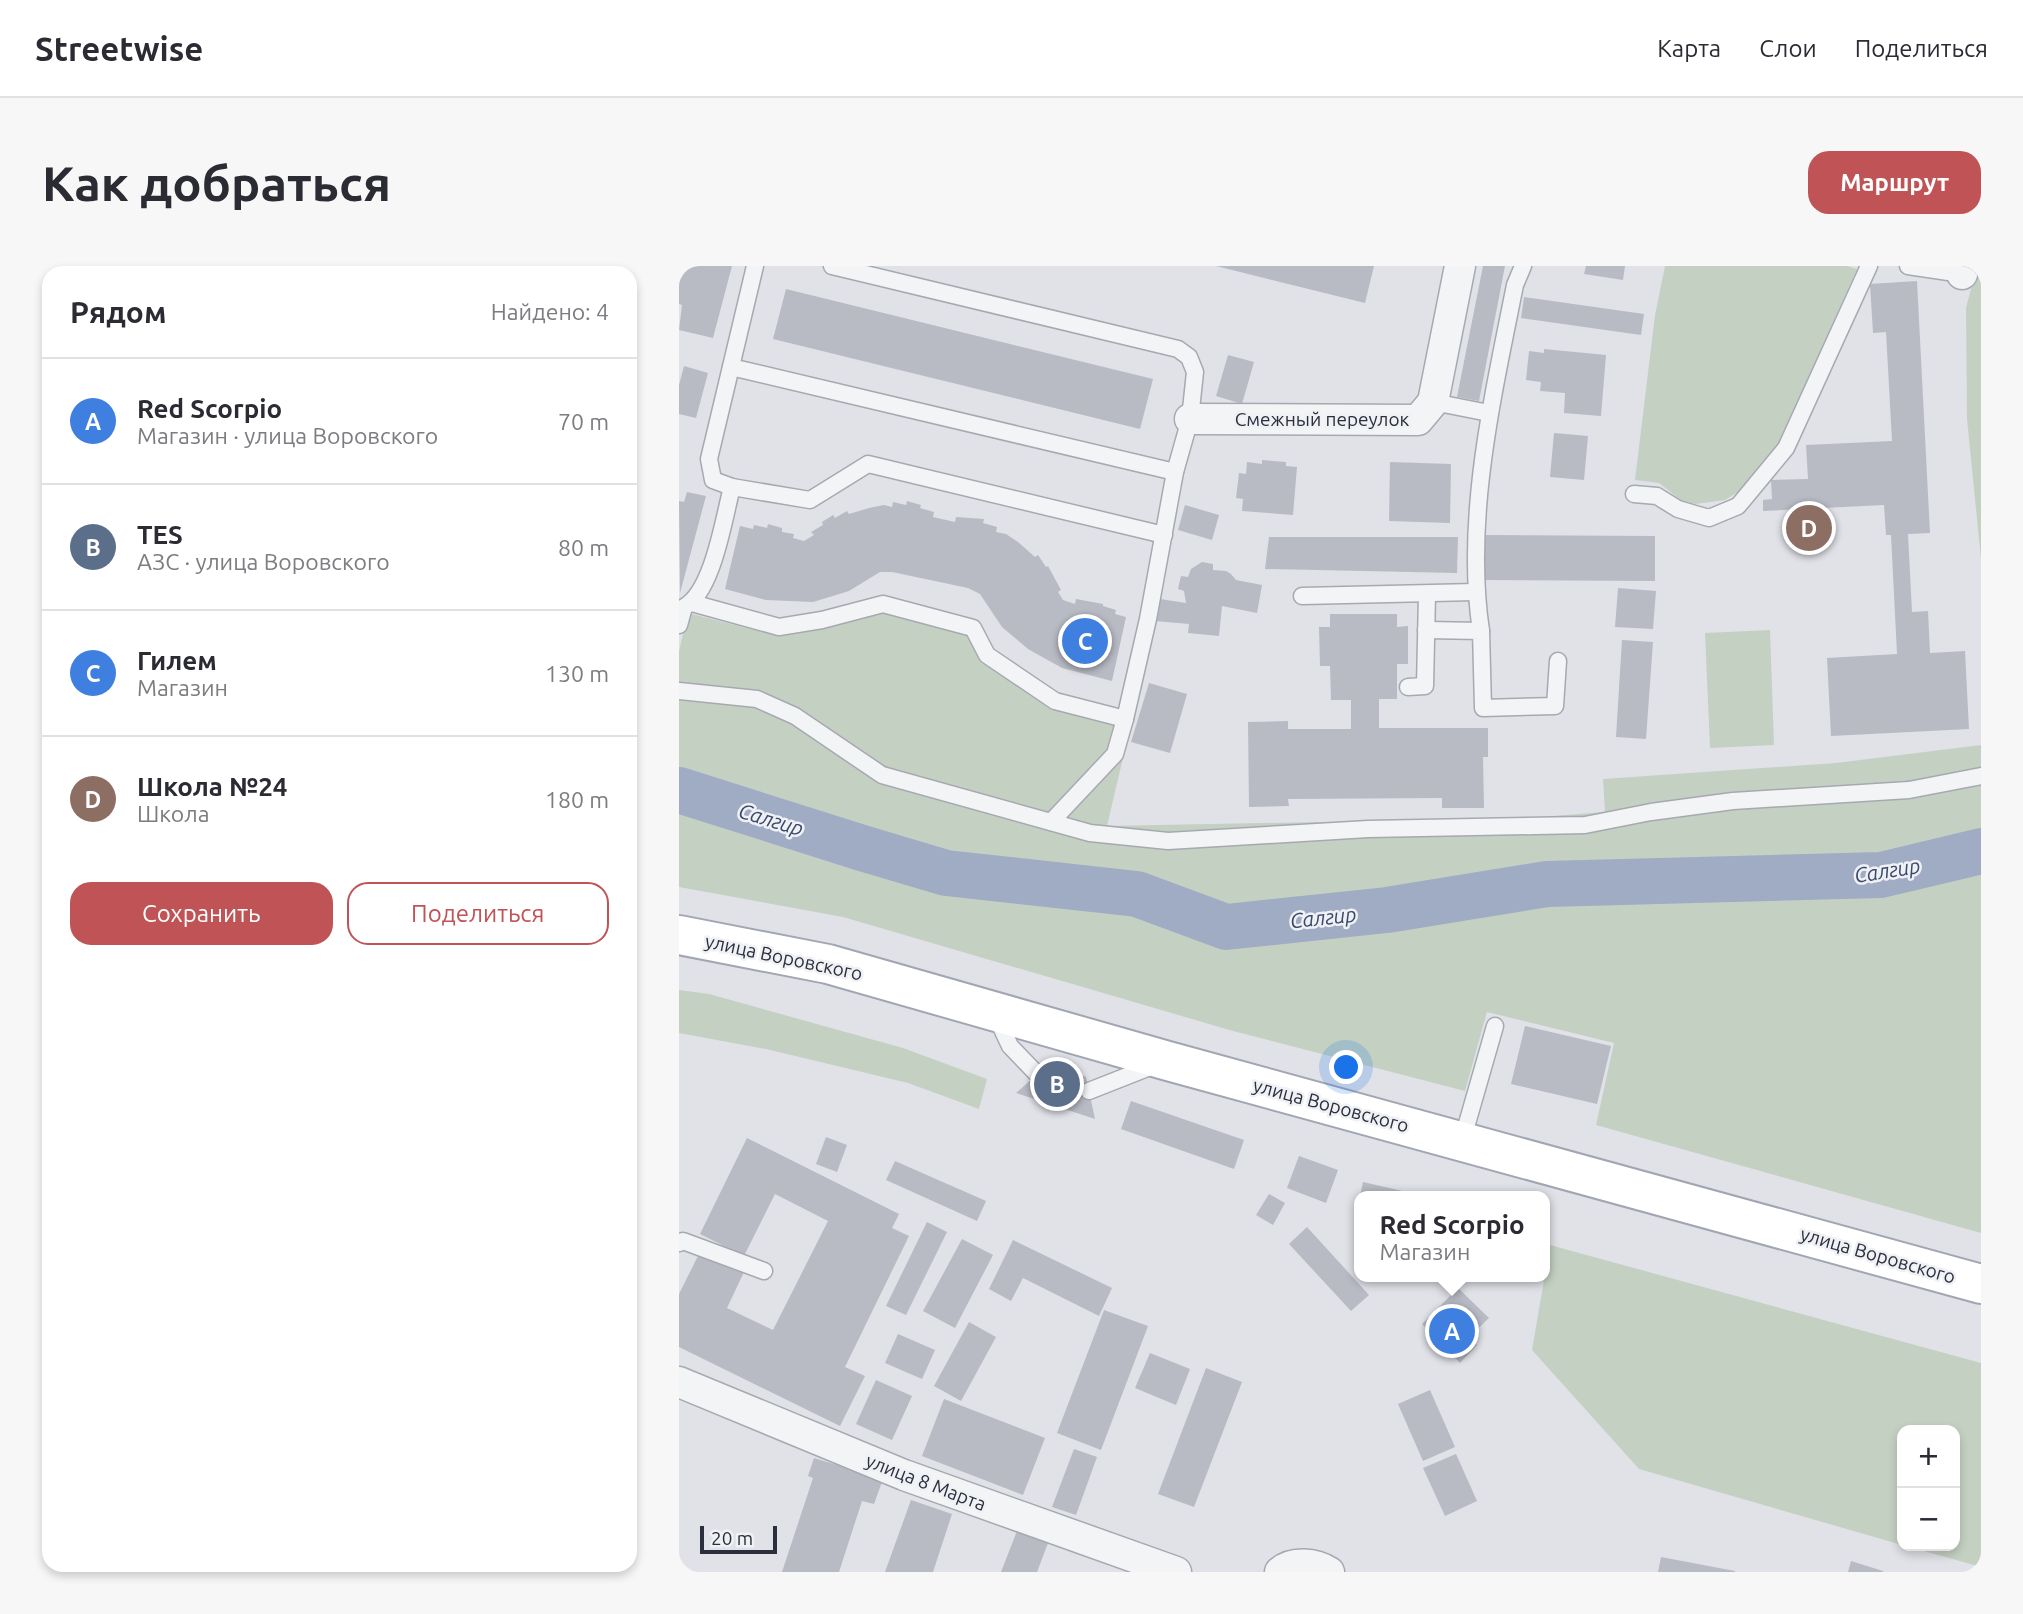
<!DOCTYPE html>
<html lang="ru">
<meta charset="utf-8">
<style>
:root{--surface:#fff;--page:#f7f7f7;--text:#2b2b33;--muted:#7c7c81;--line:#e1e1e2;--accent:#c05355}
body{margin:0;font-family:Ubuntu,sans-serif;background:var(--page);color:var(--text)}
.controls{position:absolute;right:21px;bottom:21px;display:grid;overflow:hidden;border-radius:14px;box-shadow:0 4px 10px #0003}
.controls button{width:63px;height:63px;display:grid;place-items:center;padding:0;border:0;border-bottom:2px solid var(--line);background:var(--surface);color:var(--text);font:35px sans-serif}
.scale{position:absolute;left:21px;bottom:18px;width:77px;box-sizing:border-box;padding-left:7px;border:4px solid #2b2f3d;border-top:0;font-size:19px;line-height:24px;white-space:nowrap;color:#2b2f3d;-webkit-text-stroke:5px #f0f1f5;paint-order:stroke}
.you{position:absolute;left:668px;top:802px;width:24px;height:24px;margin:-18px;border:5px solid #fff;border-radius:50%;background:#1a73e8;box-shadow:0 0 0 10px #1a73e833}
.badge{display:grid;place-items:center;width:46px;height:46px;border-radius:50%;background:var(--accent);color:#fff;font-size:23px;font-weight:700}
.pin{position:absolute;translate:-50% -50%;border:4px solid #fff;box-shadow:0 2px 7px #0006}
.popup{position:absolute;left:675px;top:925px;width:196px;height:91px;box-sizing:border-box;display:grid;place-content:center;border-radius:14px;background:var(--surface);filter:drop-shadow(0 2px 5px #0005);font-size:23px;white-space:nowrap;color:var(--muted)}
.popup b{font-size:26px;color:var(--text)}
.popup::after{content:'';position:absolute;left:50%;top:100%;margin-left:-14px;border:14px solid transparent;border-top-color:var(--surface)}
.list{margin:0;padding:0;list-style:none}
h2{display:flex;justify-content:space-between;align-items:center;height:91px;margin:0;padding:0 28px;font-size:30px}
h2 small{font-size:23px;font-weight:400;color:var(--muted)}
.list li{display:grid;grid-template-columns:46px 1fr auto;gap:21px;align-items:center;box-sizing:border-box;height:126px;padding:0 28px;border-top:2px solid var(--line)}
.list b{display:block;font-size:26px;white-space:nowrap}
.list p{margin:0;font-size:23px;white-space:nowrap;color:var(--muted)}
.list em{font-size:23px;font-style:normal;color:var(--muted)}
.actions{display:flex;gap:14px;padding:21px 28px}
.actions a{flex:1;padding:16px 0;border:2px solid var(--accent);border-radius:21px;text-align:center;font-size:24px;color:var(--accent)}
.actions .main{background:var(--accent);color:#fff}
.map{position:relative;flex:none;width:1302px;height:1306px;overflow:hidden;border-radius:21px}
header{display:flex;align-items:center;gap:42px;box-sizing:border-box;height:98px;padding:0 35px;background:var(--surface);border-bottom:2px solid var(--line)}
header strong{font-size:33px}
nav{display:flex;gap:38px;margin-inline-start:auto;font-size:24px}
.intro{display:flex;align-items:center;justify-content:space-between;box-sizing:border-box;height:168px;padding:0 42px}
h1{margin:0;font-size:49px}
.button{padding:18px 32px;border-radius:21px;background:var(--accent);color:#fff;font-size:24px;font-weight:700}
main{display:flex;gap:42px;padding:0 42px}
aside{flex:1;background:var(--surface);border-radius:21px;box-shadow:0 4px 10px #0003}
.map>svg:first-child{display:block}
.green{fill:#c4d1c2}
.lines{fill:none;stroke-linecap:round;stroke-linejoin:round}
.river{stroke:#9facc4;stroke-width:46}
.building{fill:#b8bbc4}
.service-casing{stroke:#a6a9b1;stroke-width:19}
.minor-casing{stroke:#a6a9b1;stroke-width:33}
.primary-casing{stroke:#a1a6b2;stroke-width:42}
.service{stroke:#f3f4f6;stroke-width:16}
.minor{stroke:#f3f4f6;stroke-width:30}
.primary{stroke:#fff;stroke-width:38}
.labels{text-anchor:middle;dominant-baseline:central;stroke-width:5;stroke-linejoin:round;paint-order:stroke}
.street-label{font-size:19px;fill:#2b2f3d;stroke:#f0f1f5}
.water-label{font-size:21px;font-style:italic;fill:#394a6d;stroke:#f0f1f5}
</style>
<header>
<strong>Streetwise</strong>
<nav><a>Карта</a><a>Слои</a><a>Поделиться</a></nav>
</header>
<div class="intro"><h1>Как добраться</h1><a class="button">Маршрут</a></div>
<main>
<aside>
<h2>Рядом<small>Найдено: 4</small></h2>
<ul class="list">
<li><span class="badge" style="background:#3f7fe0">A</span><div><b>Red Scorpio</b><p>Магазин · улица Воровского</p></div><em>70 m</em></li>
<li><span class="badge" style="background:#5c6f8a">B</span><div><b>TES</b><p>АЗС · улица Воровского</p></div><em>80 m</em></li>
<li><span class="badge" style="background:#3f7fe0">C</span><div><b>Гилем</b><p>Магазин</p></div><em>130 m</em></li>
<li><span class="badge" style="background:#8d6e63">D</span><div><b>Школа №24</b><p>Школа</p></div><em>180 m</em></li>
</ul>
<div class="actions"><a class="main">Сохранить</a><a>Поделиться</a></div>
</aside>
<div class="map">
<svg width="1302" height="1306" viewBox="0 0 1302 1306">
<rect width="100%" height="100%" fill="#e0e2e8"/>
<!-- green -->
<g class="green">
<polygon points="986,0 1168,0 1178,3 1101,175 1062,224 1046,234 1016,238 1003,235 980,217 956,214 976,49"/>
<polygon points="1298,0 1302,0 1302,293 1288,153 1287,42"/>
<polygon points="9,347 99,370 206,347 288,367 300,392 372,442 451,462 428,560 848,552 926,546 924,513 1157,497 1302,479 1302,967 917,859 935,777 808,746 786,825 554,765 164,651 0,621 0,385"/>
<polygon points="1091,364 1095,479 1031,482 1026,367"/>
<polygon points="0,724 30,728 224,782 308,813 300,843 229,817 87,783 0,767"/>
<polygon points="871,979 1302,1097 1302,1301 1227,1280 1276,1280 1276,1164 1223,1164 1223,1279 960,1203 853,1084"/>
</g>
<g class="lines">
<!-- river -->
<polyline class="river" points="0,524 183,582 267,607 458,628 547,661 708,644 868,618 1202,609 1302,585"/>
</g>
<!-- building -->
<g class="building">
<polygon points="0,0 53,0 34,72 0,64 3,39 0,38"/>
<polygon points="537,0 695,0 686,37"/>
<polygon points="804,0 826,0 800,135 778,131"/>
<polygon points="907,0 946,0 944,14 905,8"/>
<polygon points="1238,15 1251,267 1229,268 1233,346 1249,345 1251,387 1286,385 1290,463 1152,470 1148,392 1218,388 1212,269 1207,269 1205,239 1084,245 1084,234 1093,233 1092,214 1129,213 1127,179 1213,175 1207,66 1194,67 1191,18"/>
<polygon points="107,23 474,113 461,163 94,73"/>
<polygon points="845,31 965,48 962,69 842,52"/>
<polygon points="865,83 927,89 922,150 885,147 886,127 861,125 862,116 847,114 850,85 865,87"/>
<polygon points="549,89 575,96 563,138 537,130"/>
<polygon points="5,100 29,107 17,152 0,148 0,119"/>
<polygon points="875,167 909,170 905,214 871,211"/>
<polygon points="583,194 607,196 607,200 618,201 614,249 563,245 564,233 557,232 560,207 567,208 568,196 583,198"/>
<polygon points="711,196 772,198 771,257 710,255"/>
<polygon points="8,226 27,230 1,327 0,235 5,236"/>
<polygon points="228,235 242,239 241,242 255,246 254,251 276,256 277,251 305,253 304,257 318,261 317,266 327,268 339,276 356,291 359,289 367,301 369,300 382,324 379,326 384,334 396,338 397,333 424,338 424,340 437,344 436,348 447,351 433,415 383,402 349,383 323,361 301,328 289,322 213,306 201,306 170,325 134,336 87,334 46,323 61,260 74,263 75,259 88,262 89,258 103,262 103,266 115,268 114,272 125,275 135,269 132,266 144,259 143,256 154,249 156,252 168,245 170,248 190,242 205,239 213,241 214,236 227,239"/>
<polygon points="506,239 540,249 533,274 499,264"/>
<polygon points="805,269 976,270 976,315 805,314"/>
<polygon points="590,271 779,271 778,307 586,303"/>
<polygon points="523,296 534,298 534,304 547,305 552,308 557,314 583,319 578,347 543,340 540,370 509,367 510,358 476,355 481,333 507,337 505,325 499,323 502,310 509,311 512,303"/>
<polygon points="939,322 977,325 974,363 936,361"/>
<polygon points="651,348 718,348 718,361 729,360 729,398 718,398 718,433 700,433 700,462 809,462 809,491 804,491 805,542 763,542 763,532 609,533 610,540 570,541 569,456 609,455 609,463 672,463 672,434 652,434 651,400 641,400 640,361 651,361"/>
<polygon points="943,374 974,376 967,473 937,471"/>
<polygon points="470,417 508,428 491,487 452,476"/>
<polygon points="846,760 932,780 918,838 832,818"/>
<polygon points="371,797 407,811 416,853 337,827"/>
<polygon points="452,835 565,874 555,903 442,863"/>
<polygon points="147,871 168,879 158,906 137,898"/>
<polygon points="68,872 220,948 213,962 230,970 166,1101 186,1110 161,1160 0,1081 0,1028 22,984 65,1006 48,1042 94,1064 149,955 96,928 65,990 21,968"/>
<polygon points="620,890 659,904 647,937 608,922"/>
<polygon points="216,895 307,935 298,955 207,914"/>
<polygon points="684,916 741,929 741,930 681,930"/>
<polygon points="590,928 606,937 594,959 577,949"/>
<polygon points="248,956 268,966 227,1049 207,1040"/>
<polygon points="628,961 690,1029 672,1045 610,978"/>
<polygon points="283,973 314,989 276,1062 244,1045"/>
<polygon points="334,974 433,1022 420,1050 344,1012 332,1035 310,1023"/>
<polygon points="779,1022 810,1052 790,1071 798,1079 781,1097 743,1058"/>
<polygon points="425,1044 469,1060 422,1184 378,1167"/>
<polygon points="290,1056 317,1071 282,1135 255,1120"/>
<polygon points="219,1068 256,1084 243,1113 206,1097"/>
<polygon points="471,1087 511,1103 497,1139 456,1122"/>
<polygon points="527,1102 563,1116 515,1241 479,1228"/>
<polygon points="197,1114 233,1130 213,1174 177,1158"/>
<polygon points="751,1124 776,1181 744,1195 719,1138"/>
<polygon points="265,1133 366,1172 344,1229 243,1190"/>
<polygon points="395,1183 418,1191 397,1249 373,1241"/>
<polygon points="777,1188 798,1235 766,1250 744,1202"/>
<polygon points="135,1192 204,1213 195,1238 183,1235 160,1306 103,1306 134,1212 129,1210"/>
<polygon points="232,1234 273,1248 254,1306 206,1306"/>
<polygon points="338,1265 369,1277 358,1306 322,1306"/>
<polygon points="982,1291 1056,1305 1056,1306 979,1306"/>
<polygon points="1172,1295 1204,1305 1204,1306 1169,1306"/>
</g>
<g class="lines">
<defs>
<g id="service">
<polyline points="153,0 499,83 510,91 516,106 511,153 496,206 469,353 446,453 436,488 372,556"/>
<polyline points="1229,0 1283,8"/>
<polyline points="52,101 496,206"/>
<polyline points="754,136 810,147"/>
<polyline points="53,221 131,234 189,198 485,269"/>
<polyline points="955,228 978,230 999,243 1030,252 1059,240 1107,182 1190,0"/>
<polyline points="623,330 796,326"/>
<polyline points="13,337 100,361 143,354 204,338 294,362 308,389 376,435 446,453"/>
<path d="M0,359L5,341C34,326 45,251 53,221L34,214L30,193L76,0"/>
<polyline points="747,364 802,365 804,442 876,440 879,395"/>
<path d="M802,365C785,252 814,130 836,19L844,0"/>
<polyline points="729,421 746,420 748,329"/>
<polyline points="0,425 78,433 116,450 203,509 411,567 489,575 689,563 906,559 972,546 1054,535 1230,524 1302,510"/>
<polyline points="317,750 331,780 358,808"/>
<polyline points="410,825 476,799"/>
<polyline points="783,875 816,760"/>
<polyline points="0,977 4,975 85,1005"/>
</g>
<g id="minor">
<polyline points="1283,8 1285,0"/>
<polyline points="511,153 739,154 754,136 781,0"/>
<polyline points="0,1116 225,1209 497,1306"/>
<path d="M601,1306C613,1295 636,1297 650,1306"/>
</g>
<polyline id="primary" points="0,669 149,698 489,795 1302,1018"/>
</defs>
<!-- service casing -->
<use href="#service" class="service-casing"/>
<!-- minor casing -->
<use href="#minor" class="minor-casing"/>
<!-- primary casing -->
<use href="#primary" class="primary-casing"/>
<!-- service -->
<use href="#service" class="service"/>
<!-- minor -->
<use href="#minor" class="minor"/>
<!-- primary -->
<use href="#primary" class="primary"/>
</g>
<g class="labels">
<!-- street labels -->
<g class="street-label">
<text x="643" y="153">Смежный переулок</text>
<text transform="translate(105 691) rotate(12)">улица Воровского</text>
<text transform="translate(652 839) rotate(15)">улица Воровского</text>
<text transform="translate(1199 989) rotate(16)">улица Воровского</text>
<text transform="translate(247 1216) rotate(21)">улица 8 Марта</text>
</g>
<!-- water labels -->
<g class="water-label">
<text transform="translate(92 553) rotate(17)">Салгир</text>
<text transform="translate(1208 604) rotate(-9)">Салгир</text>
<text transform="translate(644 651) rotate(-6)">Салгир</text>
</g>
</g>
</svg>
<div class="controls">
<button>+</button>
<button>−</button>
</div>
<div class="scale">20 m</div>
<div class="you"></div>
<div class="pin badge" style="left:773px;top:1065px;background:#3f7fe0">A</div>
<div class="popup"><b>Red Scorpio</b>Магазин</div>
<div class="pin badge" style="left:378px;top:818px;background:#5c6f8a">B</div>
<div class="pin badge" style="left:406px;top:375px;background:#3f7fe0">C</div>
<div class="pin badge" style="left:1130px;top:262px;background:#8d6e63">D</div>
</div>
</main>
